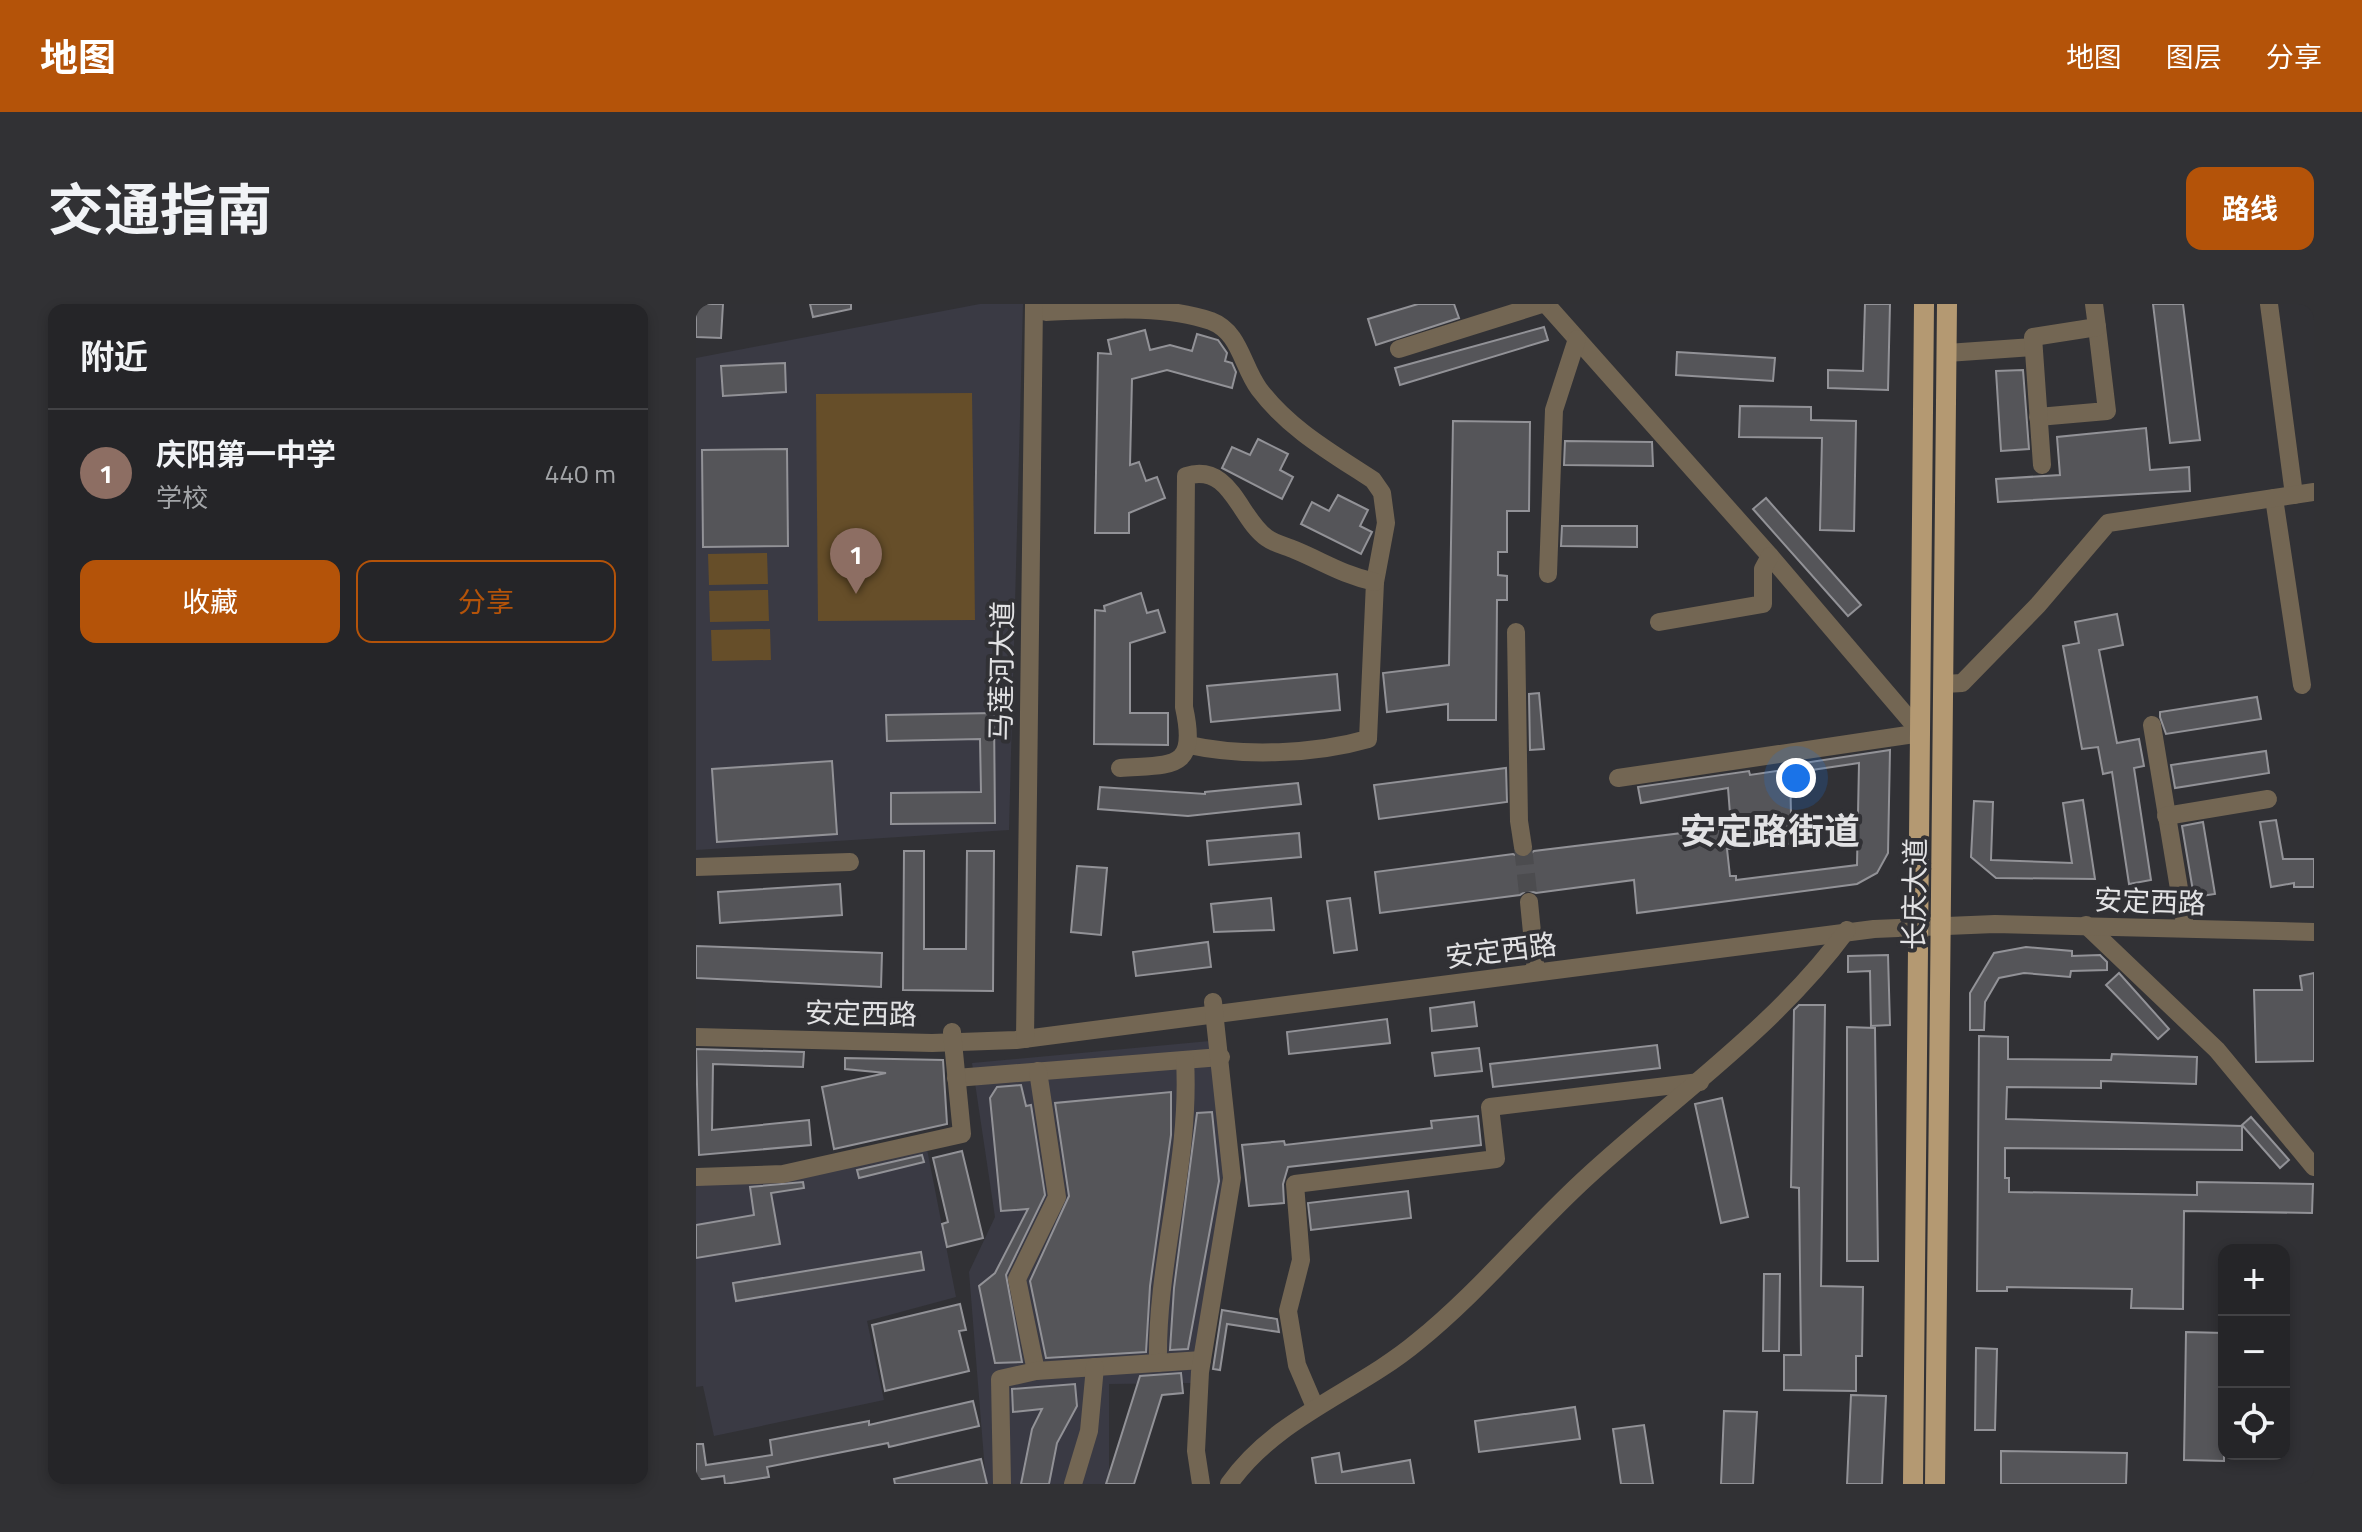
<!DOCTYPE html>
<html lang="zh">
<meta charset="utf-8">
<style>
:root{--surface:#252528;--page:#313134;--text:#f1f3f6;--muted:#a3a5a8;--line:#424245;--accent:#b45309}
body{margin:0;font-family:"Titillium Web","Noto Sans SC",sans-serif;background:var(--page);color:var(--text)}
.controls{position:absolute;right:24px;bottom:24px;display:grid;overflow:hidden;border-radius:16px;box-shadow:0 4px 12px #0003}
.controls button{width:72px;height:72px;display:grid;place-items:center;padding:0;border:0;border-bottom:2px solid var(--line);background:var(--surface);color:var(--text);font:40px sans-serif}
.you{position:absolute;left:1100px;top:474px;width:28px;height:28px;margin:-20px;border:6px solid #fff;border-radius:50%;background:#1a73e8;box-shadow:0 0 0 12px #1a73e833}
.badge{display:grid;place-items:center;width:52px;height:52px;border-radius:50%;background:var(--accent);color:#fff;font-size:26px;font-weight:700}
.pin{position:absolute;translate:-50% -66px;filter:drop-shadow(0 2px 4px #0008)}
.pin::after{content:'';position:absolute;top:42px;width:28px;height:24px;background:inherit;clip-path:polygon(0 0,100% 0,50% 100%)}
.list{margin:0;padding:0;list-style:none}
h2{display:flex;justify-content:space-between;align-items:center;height:104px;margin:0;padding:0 32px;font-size:34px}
h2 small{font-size:26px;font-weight:400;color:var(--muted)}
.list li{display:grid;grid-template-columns:52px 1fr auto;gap:24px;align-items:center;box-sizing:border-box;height:128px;padding:0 32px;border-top:2px solid var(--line)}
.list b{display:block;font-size:30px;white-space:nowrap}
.list p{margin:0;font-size:26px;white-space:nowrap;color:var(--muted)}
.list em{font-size:26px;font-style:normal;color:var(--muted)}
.actions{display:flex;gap:16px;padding:24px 32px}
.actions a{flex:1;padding:18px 0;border:2px solid var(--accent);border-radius:16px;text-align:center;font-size:28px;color:var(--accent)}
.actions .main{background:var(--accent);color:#fff}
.icon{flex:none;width:44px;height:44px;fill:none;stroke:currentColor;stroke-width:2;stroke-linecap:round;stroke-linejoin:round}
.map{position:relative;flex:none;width:1618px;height:1180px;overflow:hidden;border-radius:16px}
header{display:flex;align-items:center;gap:48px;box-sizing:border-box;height:112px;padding:0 40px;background:var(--accent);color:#fff}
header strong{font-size:38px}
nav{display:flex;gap:44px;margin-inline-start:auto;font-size:28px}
.intro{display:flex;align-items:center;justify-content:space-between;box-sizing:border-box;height:192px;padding:0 48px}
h1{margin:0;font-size:56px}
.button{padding:20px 36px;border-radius:16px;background:var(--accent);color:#fff;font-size:28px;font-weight:700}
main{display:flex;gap:48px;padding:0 48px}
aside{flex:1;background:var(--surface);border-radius:16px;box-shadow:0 4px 12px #0003}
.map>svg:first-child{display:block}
.built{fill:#3a3a44}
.green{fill:#664e29}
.building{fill:#555559;stroke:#929297;stroke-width:2}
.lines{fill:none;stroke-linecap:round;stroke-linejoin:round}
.minor-tunnel{stroke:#4c4c4f;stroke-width:18;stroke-dasharray:18 9;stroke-linecap:butt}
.minor{stroke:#736653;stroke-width:18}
.major{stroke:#b49972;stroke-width:20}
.labels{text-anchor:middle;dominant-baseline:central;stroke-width:8;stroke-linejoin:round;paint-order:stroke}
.street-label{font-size:28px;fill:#e2e2e4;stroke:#313135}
.district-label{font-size:36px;font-weight:bold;fill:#e2e2e4;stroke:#313135}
</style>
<header>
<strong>地图</strong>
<nav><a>地图</a><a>图层</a><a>分享</a></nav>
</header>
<div class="intro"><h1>交通指南</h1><a class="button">路线</a></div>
<main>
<aside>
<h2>附近<small></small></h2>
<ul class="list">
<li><span class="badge" style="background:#8d6e63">1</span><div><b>庆阳第一中学</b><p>学校</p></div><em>440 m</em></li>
</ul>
<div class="actions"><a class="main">收藏</a><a>分享</a></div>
</aside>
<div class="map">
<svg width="1618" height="1180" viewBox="0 0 1618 1180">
<rect width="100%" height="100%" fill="#313135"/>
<!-- built -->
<g class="built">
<polygon points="284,0 327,0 313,526 0,546 0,54"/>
<polygon points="514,737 528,855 521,953 499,1079 413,1080 413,1180 290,1180 273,968 299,913 276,759"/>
<polygon points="230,840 260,993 171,1017 188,1096 18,1132 7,1082 0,1083 0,879"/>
</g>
<!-- green -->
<g class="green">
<polygon points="276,89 279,316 122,317 120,90"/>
<polygon points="71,249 72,280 13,281 12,250"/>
<polygon points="72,286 73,317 14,318 13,287"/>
<polygon points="74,325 75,356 16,357 15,326"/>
</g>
<!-- building -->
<g class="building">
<polygon points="0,0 27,0 25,34 0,33"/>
<polygon points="114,0 155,0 155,5 117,13"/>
<polygon points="722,0 758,0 763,14 680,41 672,15"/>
<polygon points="1169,0 1194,0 1192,86 1132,84 1132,66 1167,67"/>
<polygon points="1457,0 1487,0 1504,136 1474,139"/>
<polygon points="848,23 852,36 704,81 699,64"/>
<polygon points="449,26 454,46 474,41 496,47 501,30 522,36 531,49 529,57 536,59 540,68 536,84 471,66 436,75 434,161 443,158 450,177 461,173 469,194 433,209 433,229 399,229 402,49 415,50 412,36"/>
<polygon points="981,48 1079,54 1077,77 980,71"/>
<polygon points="89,59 90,88 27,92 25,62"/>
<polygon points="1327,66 1333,145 1305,147 1300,67"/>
<polygon points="1044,102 1115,103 1115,116 1160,117 1158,227 1124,226 1126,134 1043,133"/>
<polygon points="757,117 834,118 833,207 811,207 811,248 802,248 802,271 811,272 811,296 801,296 800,416 752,416 752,400 691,408 687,369 753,361"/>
<polygon points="1450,124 1454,166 1493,163 1494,187 1302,198 1300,175 1364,171 1361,133"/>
<polygon points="562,135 592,150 584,166 597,173 586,195 526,164 536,143 554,151"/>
<polygon points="869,137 956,138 957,162 868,161"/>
<polygon points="91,145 92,242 7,243 6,146"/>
<polygon points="642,191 672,206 664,222 676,228 665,250 605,220 616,198 633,207"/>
<polygon points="1070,194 1165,301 1152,312 1057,205"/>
<polygon points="866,222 941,222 941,243 865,242"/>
<polygon points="445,289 451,309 462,306 469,328 434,339 434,409 472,409 472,441 398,440 399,306 409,307 408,302"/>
<polygon points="1421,310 1427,341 1403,346 1421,439 1443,435 1448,462 1438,464 1455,576 1433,580 1416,468 1407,470 1402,443 1386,445 1367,342 1383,339 1379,318"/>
<polygon points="641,370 644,406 515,418 511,382"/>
<polygon points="843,389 848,445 834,446 833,390"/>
<polygon points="1561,393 1565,415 1470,430 1464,413 1464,408"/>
<polygon points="298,409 299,519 195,520 195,489 285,488 284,435 191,437 190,411"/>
<polygon points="1194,446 1192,549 1181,569 1161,580 941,609 938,576 840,589 831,586 824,591 684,609 679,568 817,550 828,555 838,547 1035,523 1032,484 945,499 942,483 1053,467 1054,471 1094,465 1095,510 1111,508 1114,538 1031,545 1034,572 1040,572 1040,576 1161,561 1163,459 1102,468 1101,460"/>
<polygon points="1570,447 1573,469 1479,484 1475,461"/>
<polygon points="136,457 141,530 21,538 16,465"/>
<polygon points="810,464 811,498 683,515 678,481"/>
<polygon points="602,479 605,500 492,512 402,505 404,483 509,490 509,488"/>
<polygon points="1387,496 1399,575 1300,574 1275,553 1278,497 1297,498 1295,556 1376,559 1367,499"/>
<polygon points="1580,516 1587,555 1618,555 1618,583 1598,583 1598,579 1575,583 1564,518"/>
<polygon points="1507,518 1519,590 1498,593 1486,522"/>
<polygon points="603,529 605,553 513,561 511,537"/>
<polygon points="208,547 228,547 228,645 270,645 271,547 298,547 297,687 207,686"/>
<polygon points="381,562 411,564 405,631 375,628"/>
<polygon points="144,580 146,611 24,619 22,588"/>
<polygon points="575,594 578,626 518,628 515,600"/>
<polygon points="654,594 661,646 638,649 631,597"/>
<polygon points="512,638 515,663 440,672 437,648"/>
<polygon points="0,642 186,649 185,683 0,674"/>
<polygon points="1330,643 1376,647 1376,652 1404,651 1411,658 1411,666 1375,667 1374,673 1328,669 1303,674 1289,698 1288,726 1274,726 1274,689 1298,649"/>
<polygon points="1192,651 1194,721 1175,722 1174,667 1152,668 1152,652"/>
<polygon points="1423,669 1473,725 1462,735 1410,681"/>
<polygon points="1618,669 1618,757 1560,758 1558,686 1606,686 1604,672"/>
<polygon points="778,698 781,722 736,727 734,704"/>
<polygon points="1103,701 1129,701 1125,982 1167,983 1166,1052 1160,1052 1160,1087 1088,1086 1088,1051 1105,1051 1103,884 1095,883 1098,706"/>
<polygon points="691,715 694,739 593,750 591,728"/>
<polygon points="1151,723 1179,724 1182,957 1151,957"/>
<polygon points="1283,732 1312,733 1312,755 1415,756 1416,750 1501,753 1500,780 1405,777 1405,784 1311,783 1310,815 1546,822 1546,846 1309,844 1309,874 1313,874 1313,888 1501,891 1501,878 1617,880 1616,909 1488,907 1487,1005 1435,1004 1436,985 1311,983 1311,987 1281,987"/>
<polygon points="961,741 964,764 797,783 794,760"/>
<polygon points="783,744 786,767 739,772 736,749"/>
<polygon points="0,745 108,748 107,763 17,760 16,826 113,816 115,841 3,851"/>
<polygon points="149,754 247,756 251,820 138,845 126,783 190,769 149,765"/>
<polygon points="325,781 330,802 335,801 349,891 310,971 326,1058 299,1059 283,982 299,969 332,905 305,907 294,794 301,783"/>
<polygon points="475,788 475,831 454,982 450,1048 350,1054 334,977 373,892 359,799"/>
<polygon points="1026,794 1052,913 1025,919 999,800"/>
<polygon points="516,808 523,877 492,1045 474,1046 478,984 501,809"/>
<polygon points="782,812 785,841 592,863 587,880 588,899 553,902 546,841 588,837 589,841 736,824 735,817"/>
<polygon points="1555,813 1593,856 1584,864 1546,821"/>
<polygon points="266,847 287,934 251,943 246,920 252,918 237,854"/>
<polygon points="226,851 228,858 163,874 161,866"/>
<polygon points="107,878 108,884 75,889 84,940 0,954 0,921 58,911 54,883"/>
<polygon points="712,887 715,914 615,926 612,899"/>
<polygon points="225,948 228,966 40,997 37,979"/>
<polygon points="1068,970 1084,970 1083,1047 1067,1047"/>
<polygon points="264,1000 270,1026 263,1027 273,1067 189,1087 176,1021"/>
<polygon points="526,1006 581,1015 583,1028 531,1020 524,1066 517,1065"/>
<polygon points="1490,1028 1528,1029 1528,1157 1488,1156"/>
<polygon points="1280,1044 1301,1045 1299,1126 1279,1126"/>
<polygon points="485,1069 487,1089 466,1091 438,1180 410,1180 444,1072"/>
<polygon points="379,1080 381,1102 361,1139 353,1180 325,1180 336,1125 346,1105 317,1108 316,1085"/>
<polygon points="1155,1091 1190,1092 1186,1180 1151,1180"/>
<polygon points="277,1097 283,1122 193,1143 192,1139 71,1163 73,1173 29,1180 28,1172 0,1176 0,1140 7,1140 10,1161 76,1151 74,1136 173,1117 173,1121"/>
<polygon points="879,1103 884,1135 783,1148 779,1117"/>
<polygon points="1028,1107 1061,1108 1057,1180 1025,1180"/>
<polygon points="948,1121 957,1180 925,1180 917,1125"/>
<polygon points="1305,1147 1431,1149 1430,1180 1305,1180"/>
<polygon points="643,1149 646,1168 714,1156 718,1180 620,1180 616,1154"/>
<polygon points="285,1155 291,1180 199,1180 198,1175"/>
</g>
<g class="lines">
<!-- minor-tunnel -->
<polyline class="minor-tunnel" points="827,543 833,598"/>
<!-- minor -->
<g class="minor">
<polyline points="850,0 1074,252 1225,429"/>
<polyline points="1573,0 1598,191"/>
<path d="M350,8C401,6 467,0 515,17C544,28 546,62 563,85C593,125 636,149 677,176L686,189L690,219L679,278L672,435C620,450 547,453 493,441"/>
<polyline points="703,45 846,0"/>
<polyline points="1251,49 1337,43"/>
<polyline points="1342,113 1411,107 1401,23"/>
<polyline points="1346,161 1337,33 1401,23 1398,0"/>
<polyline points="1578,194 1606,381"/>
<polyline points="852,270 858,106 881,35"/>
<polyline points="963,318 1067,300 1067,265 1074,252"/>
<polyline points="820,328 823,517 827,543"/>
<polyline points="1248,380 1266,379 1342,301 1412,219 1618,188"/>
<polyline points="1456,421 1488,615"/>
<path d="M424,464C477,460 502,467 488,403L490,172C535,158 543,215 571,234C579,240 590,242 599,246C630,259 645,270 679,278"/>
<polyline points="922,474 1225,429"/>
<polyline points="1470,512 1572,495"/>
<polyline points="0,563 154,558"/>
<polyline points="833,598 839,659"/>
<polyline points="1390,621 1521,746 1618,863"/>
<polyline points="0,733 236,739 320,736 1178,625 1299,620 1618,628"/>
<polyline points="329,735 338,0"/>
<polyline points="260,774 525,753"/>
<polyline points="0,873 87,870 266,830 256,728"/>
<path d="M462,1059C460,957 495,859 489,756"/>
<polyline points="340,1067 321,975 361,893 342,767"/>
<polyline points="619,1103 601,1061 592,1007 605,956 599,880 800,855 794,803 1004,778"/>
<polyline points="306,1180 304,1075 340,1067 506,1056"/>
<polyline points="377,1180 393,1127 399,1063"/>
<polyline points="505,1180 500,1147 504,1068 536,874 517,698"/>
<path d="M533,1180C580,1113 661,1088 721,1038C782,989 833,926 891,873C979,792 1080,723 1151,626"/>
</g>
<!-- major -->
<g class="major">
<polyline points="1217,1180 1228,0"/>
<polyline points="1239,1180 1251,0"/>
</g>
</g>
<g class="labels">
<!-- street labels -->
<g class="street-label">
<text transform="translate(305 367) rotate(-89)">马莲河大道</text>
<text transform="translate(1218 590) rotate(-89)">长庆大道</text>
<text transform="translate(1454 597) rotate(2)">安定西路</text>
<text transform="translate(805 646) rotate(-7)">安定西路</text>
<text transform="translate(165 709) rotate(1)">安定西路</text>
</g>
<!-- district labels -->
<g class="district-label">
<text x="1074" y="526">安定路街道</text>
</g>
</g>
</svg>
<div class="controls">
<button>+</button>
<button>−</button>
<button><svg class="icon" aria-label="locate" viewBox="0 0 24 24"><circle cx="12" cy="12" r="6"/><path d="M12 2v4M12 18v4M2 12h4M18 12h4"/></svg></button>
</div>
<div class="you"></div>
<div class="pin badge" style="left:160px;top:290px;background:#8d6e63">1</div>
</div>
</main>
